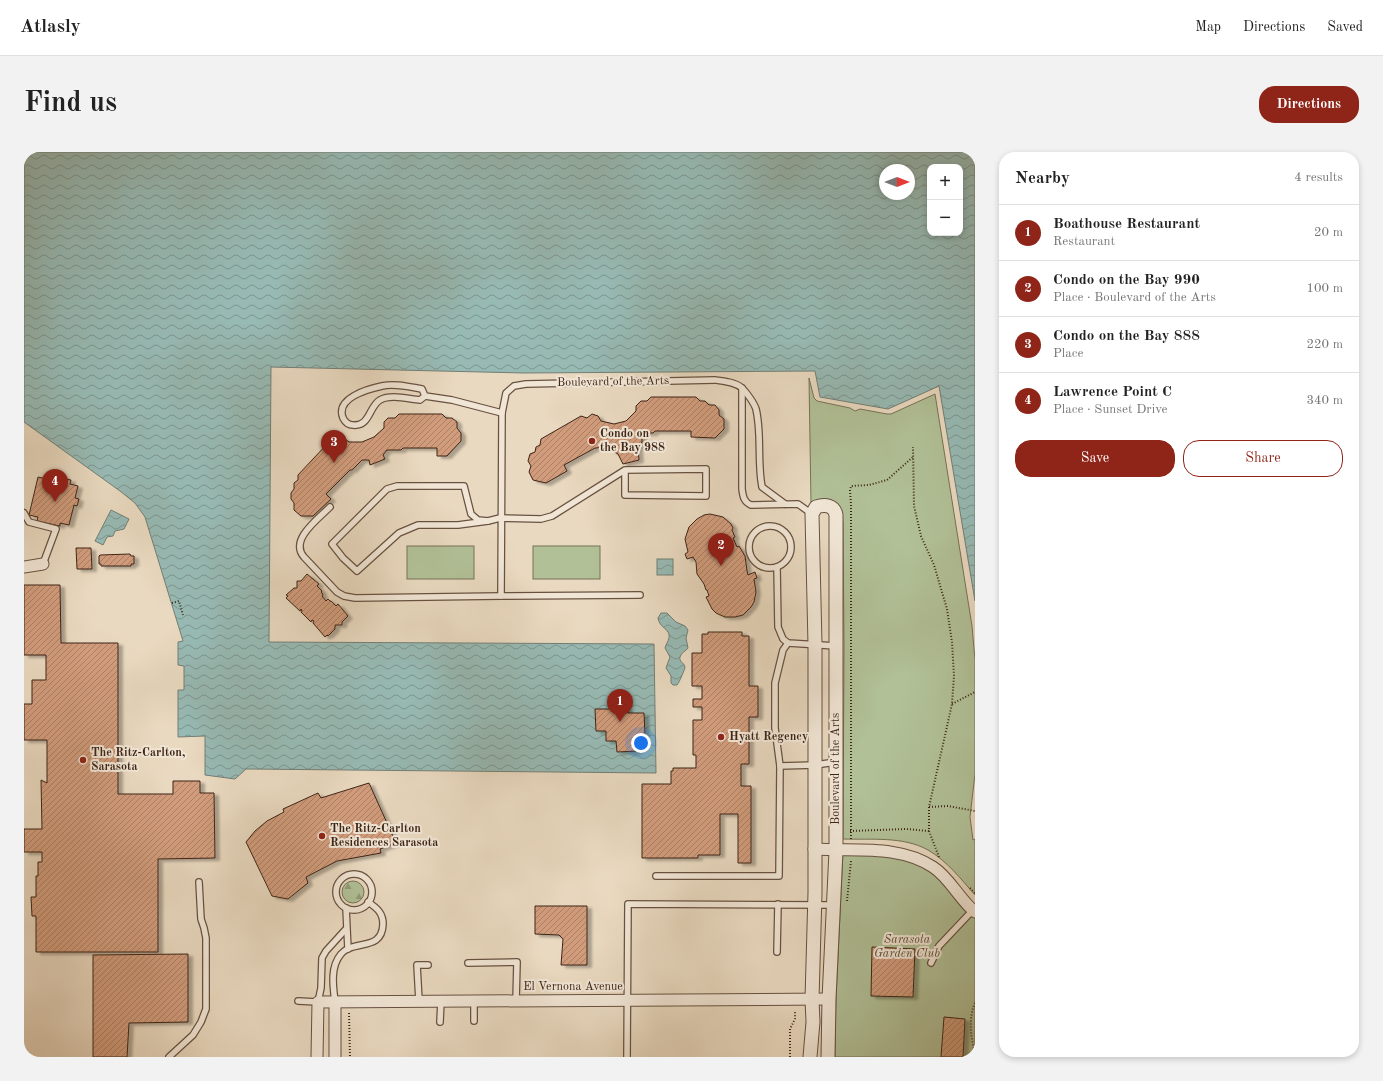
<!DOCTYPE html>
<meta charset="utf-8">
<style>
:root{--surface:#fff;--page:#f2f2f2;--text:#222;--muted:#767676;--line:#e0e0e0;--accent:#8f2418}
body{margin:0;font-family:"Old Standard TT",serif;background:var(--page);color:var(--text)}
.controls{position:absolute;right:12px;top:12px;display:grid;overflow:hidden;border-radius:8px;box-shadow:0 2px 6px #0003}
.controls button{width:36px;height:36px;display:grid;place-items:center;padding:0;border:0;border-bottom:1px solid var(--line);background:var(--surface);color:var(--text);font:20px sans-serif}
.compass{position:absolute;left:855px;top:12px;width:36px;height:36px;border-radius:50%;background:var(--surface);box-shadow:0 2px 6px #0003;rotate:90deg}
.you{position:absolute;left:617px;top:591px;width:14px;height:14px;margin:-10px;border:3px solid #fff;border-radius:50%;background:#1a73e8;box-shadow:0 0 0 6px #1a73e833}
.badge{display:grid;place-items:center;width:26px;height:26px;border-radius:50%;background:var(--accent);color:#fff;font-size:13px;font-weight:700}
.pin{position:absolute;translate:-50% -33px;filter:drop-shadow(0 1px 2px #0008)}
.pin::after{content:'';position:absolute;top:21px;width:14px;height:12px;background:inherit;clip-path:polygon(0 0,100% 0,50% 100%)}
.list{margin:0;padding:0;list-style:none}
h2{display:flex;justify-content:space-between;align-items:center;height:52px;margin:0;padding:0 16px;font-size:17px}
h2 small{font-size:13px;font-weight:400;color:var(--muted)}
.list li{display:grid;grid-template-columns:26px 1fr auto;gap:12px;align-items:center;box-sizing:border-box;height:56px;padding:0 16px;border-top:1px solid var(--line)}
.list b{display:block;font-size:15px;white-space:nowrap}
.list p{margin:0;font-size:13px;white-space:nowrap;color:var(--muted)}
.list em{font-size:13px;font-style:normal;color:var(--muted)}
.actions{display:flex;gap:8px;padding:12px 16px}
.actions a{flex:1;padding:9px 0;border:1px solid var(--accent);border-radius:16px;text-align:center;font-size:14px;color:var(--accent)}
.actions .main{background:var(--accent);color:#fff}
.map{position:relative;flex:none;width:951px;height:905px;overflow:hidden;border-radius:16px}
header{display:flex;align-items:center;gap:24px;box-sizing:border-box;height:56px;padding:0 20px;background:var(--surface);border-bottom:1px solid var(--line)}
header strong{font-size:19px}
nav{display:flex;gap:22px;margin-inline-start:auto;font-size:14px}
.intro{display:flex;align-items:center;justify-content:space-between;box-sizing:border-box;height:96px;padding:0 24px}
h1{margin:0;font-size:28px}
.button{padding:10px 18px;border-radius:16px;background:var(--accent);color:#fff;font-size:14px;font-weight:700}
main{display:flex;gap:24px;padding:0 24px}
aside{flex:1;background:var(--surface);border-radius:16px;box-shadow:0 2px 6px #0003}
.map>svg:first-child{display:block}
.forest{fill:url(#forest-firs);stroke:#777256}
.green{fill:#b1c097;stroke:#777256}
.water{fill:url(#water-waves);stroke:#737e75;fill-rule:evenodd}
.building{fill:url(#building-hatch);stroke:#3d2416;filter:url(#shadow)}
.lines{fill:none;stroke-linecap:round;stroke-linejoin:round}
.service-casing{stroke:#685140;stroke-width:8}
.minor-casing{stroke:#685140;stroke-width:13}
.tertiary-casing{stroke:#685140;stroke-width:15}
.path{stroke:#3d2416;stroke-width:2;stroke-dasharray:1 2;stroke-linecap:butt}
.service{stroke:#f1e6d6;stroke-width:5.5}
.minor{stroke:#f1e6d6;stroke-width:11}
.tertiary{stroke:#f1e6d6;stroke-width:13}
.poi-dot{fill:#8f2418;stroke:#f1e6d6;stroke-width:1.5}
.labels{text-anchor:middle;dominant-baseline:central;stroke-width:4;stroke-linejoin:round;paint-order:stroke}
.street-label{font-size:12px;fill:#3d2416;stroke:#f1e6d6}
.poi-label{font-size:12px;font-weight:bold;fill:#3d2416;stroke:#f1e6d6;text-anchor:start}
.park-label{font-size:12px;font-style:italic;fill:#5a4b36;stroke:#f1e6d6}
</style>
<header>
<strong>Atlasly</strong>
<nav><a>Map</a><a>Directions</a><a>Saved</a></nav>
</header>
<div class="intro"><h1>Find us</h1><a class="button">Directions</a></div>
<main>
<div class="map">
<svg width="951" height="905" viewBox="0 0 951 905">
<defs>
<pattern id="forest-firs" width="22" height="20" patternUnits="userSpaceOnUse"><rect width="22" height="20" fill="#b1c097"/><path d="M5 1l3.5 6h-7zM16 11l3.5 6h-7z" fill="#919c7a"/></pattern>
<pattern id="water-waves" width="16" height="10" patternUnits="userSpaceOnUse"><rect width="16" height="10" fill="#97bab4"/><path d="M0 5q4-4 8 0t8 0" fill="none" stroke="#7c9791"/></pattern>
<pattern id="building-hatch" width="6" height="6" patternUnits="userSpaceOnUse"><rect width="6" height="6" fill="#d19c7c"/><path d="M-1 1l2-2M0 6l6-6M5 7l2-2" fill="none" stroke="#ab7f65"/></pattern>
<filter id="shadow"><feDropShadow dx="4.5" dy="2.5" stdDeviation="1" flood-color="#0004"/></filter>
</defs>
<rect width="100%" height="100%" fill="#e9d9c0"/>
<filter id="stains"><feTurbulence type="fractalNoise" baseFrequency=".005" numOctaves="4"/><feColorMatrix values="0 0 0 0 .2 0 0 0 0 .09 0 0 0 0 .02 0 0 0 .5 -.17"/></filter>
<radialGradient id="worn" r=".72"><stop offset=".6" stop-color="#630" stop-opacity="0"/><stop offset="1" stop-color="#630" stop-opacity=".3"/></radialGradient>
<!-- forest -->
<circle class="forest" cx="329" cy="740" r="11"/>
<!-- green -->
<g class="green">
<path d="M785,226L790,246L793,249L826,256L831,259L836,257L863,262H867L911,242L948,474L951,508V622L946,665L949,688L951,687V743C937,727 923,709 904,698C879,684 847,688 819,687L820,496L819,371L817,358L787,352Z"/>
<rect x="383" y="394" width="67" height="33"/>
<rect x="509" y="394" width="67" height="33"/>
<polygon points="819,700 865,701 906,715 951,764 951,905 811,905 812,847"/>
</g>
<!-- water -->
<g class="water">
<path d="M0,0H951V449L915,234L864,257L796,245L791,219L500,221L247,215L245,490L630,492L632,621L222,617L211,627L181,623V584L154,585V538H160V514L154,513V490L159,489L121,365L111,351L96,339L0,270ZM906,15H936V81H906ZM861,18H885V42H861Z"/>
<polygon points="87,358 105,367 100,377 91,379 89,384 83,385 79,393 71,389"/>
<rect x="633" y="407" width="16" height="16"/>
<path d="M637,461H643L652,470L661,474L664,478L662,486L664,496C662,499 658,500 657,503C653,509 660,510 661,515C661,517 655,531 653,533H649L647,531V524L642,516L646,505L641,496C642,492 644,490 645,486C647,477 635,476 634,466Z"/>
</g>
<!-- building -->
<g class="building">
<polygon points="627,245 672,245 676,249 681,249 685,253 691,253 695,258 695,263 700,267 700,277 691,286 667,285 667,279 631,279 629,281 618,281 618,290 614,297 615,308 599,312 594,302 587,298 583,291 573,296 571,296 540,313 543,319 522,331 509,328 505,320 507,314 504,309 506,302 511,300 512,295 516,293 517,287 557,264 563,266 568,262 574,264 577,269 590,272 602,269 612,259 612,254 617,249 623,249"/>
<polygon points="375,262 418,262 422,266 428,266 433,270 433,276 437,281 437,289 423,304 413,304 413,296 379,296 377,298 363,298 359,303 361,307 346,313 345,308 338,308 328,318 326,318 302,342 307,347 289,364 277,364 270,358 270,351 267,347 267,341 270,337 270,331 274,328 274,323 304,291 310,291 315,287 321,287 325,290 338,290 350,285 360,276 360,270 364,266 371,266"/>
<polygon points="24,323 41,325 40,327 47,328 46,332 54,334 51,346 55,347 53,354 50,353 45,373 36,371 36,374 13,369 14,365 5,363 14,325 23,327"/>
<polygon points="686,362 699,365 707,372 709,376 708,378 711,385 709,386 713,395 715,394 721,404 723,419 724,423 731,420 733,426 730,427 732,440 730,450 727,455 719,463 711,465 701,465 692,461 688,457 682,445 685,444 683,438 682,438 680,432 673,422 672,410 669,405 663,407 661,402 664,400 661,387 665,375 673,367 680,363"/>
<polygon points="52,396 67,396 68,417 53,417"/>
<polygon points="106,402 107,404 110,404 110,412 107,412 107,414 77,414 77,412 75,412 75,404 76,403"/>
<polygon points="283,422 295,432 293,434 298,439 297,440 299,442 298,444 302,449 304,447 306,449 307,449 312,454 314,452 324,464 318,470 318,473 311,473 311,477 304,484 303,483 301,485 289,471 290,469 288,468 287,470 277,460 278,458 277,457 276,459 262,446 264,444 262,443 270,436 273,436 273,429 277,429"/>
<polygon points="0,433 36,433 37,491 94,491 94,642 149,642 149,629 176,629 176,641 190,641 191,706 134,707 134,800 12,800 12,764 8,764 7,745 12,745 12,724 14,724 14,710 18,710 18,700 0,700 0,677 18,677 17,628 23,631 23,588 0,588 0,552 8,552 8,528 22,528 22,503 0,503"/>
<polygon points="684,480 718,480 718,484 725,484 725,534 734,534 734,565 725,565 725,612 717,612 717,634 727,634 727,711 714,711 714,662 696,662 696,703 674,703 674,706 618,706 618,632 647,632 647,619 649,619 649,616 672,616 672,603 669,603 669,568 678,568 678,555 669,555 669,547 678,547 678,534 668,534 668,501 678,501 678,482 684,482"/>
<polygon points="591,556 604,556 604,561 620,561 621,583 614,583 614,599 593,600 592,589 582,589 582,579 572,579 571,557 591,557"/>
<polygon points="345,631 372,691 356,697 357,701 313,709 282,725 284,731 264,747 248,744 222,690 231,679 243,669 260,660 259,657 294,641 297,646"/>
<polygon points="511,754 563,754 563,813 537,813 539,787 535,783 511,782"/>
<polygon points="848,795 891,797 889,845 847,844"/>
<polygon points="164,802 164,870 105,871 103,905 69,905 69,803"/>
<polygon points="920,865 941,867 939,905 917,905"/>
</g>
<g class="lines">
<defs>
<g id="service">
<path d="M718,236V337C719,345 720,350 727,353L774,352L788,362"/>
<path d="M401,244L396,248C384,247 367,242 356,248C345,254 346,275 329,273C324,273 321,270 319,266C311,246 344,237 358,234C371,231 386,235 398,237L401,244L428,248L478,261L482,241L490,234L502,232L691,228C700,229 711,230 718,236C723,241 730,251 732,257C738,282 733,309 738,335L761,352"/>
<polygon points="373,334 440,334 447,362 454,368 464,369 434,373 394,373 375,381 333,419 319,406 308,392 363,337"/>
<path d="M306,355C294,367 265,388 280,405L313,440L320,444L331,446L477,444L616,443"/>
<polyline points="0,361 5,370 32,377 19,412"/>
<polyline points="464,369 476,366 517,367 528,364 601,318 682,317 682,344 601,343 601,318"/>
<circle cx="746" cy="395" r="21"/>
<polyline points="753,415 754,475 759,487 764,491 812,494"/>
<polyline points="477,444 478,261"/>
<polyline points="756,614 791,613 812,610"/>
<circle cx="330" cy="740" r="18"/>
<polyline points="632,724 755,724 756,614 751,576 751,531 759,498 764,491"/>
<polyline points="322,756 324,797"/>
<polyline points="753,800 754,752"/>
<polyline points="444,811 493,810 492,849"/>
<polyline points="907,811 915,794 949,758"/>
<polyline points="274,849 294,850 297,836 298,806 302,799 322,777"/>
<polyline points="395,849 393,813 404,813"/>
<polyline points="450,849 450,869"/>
<path d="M311,850C309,834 306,815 317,802C330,787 358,800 359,772C359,761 353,756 344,750"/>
<polyline points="416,870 417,849"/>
<polyline points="145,905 169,883 177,870 182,857 182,786 180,776 177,767 175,730"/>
<polyline points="603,905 604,752 809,753"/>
</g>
<g id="minor">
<polyline points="0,415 19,412"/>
<path d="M790,697C830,700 874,692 909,715C926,726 935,747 951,760"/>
<polyline points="311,850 311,905"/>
<polyline points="293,905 294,850 805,847"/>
</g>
<path id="tertiary" d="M786,905L789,870L788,847L791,741V493L788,362L792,355C801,352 810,353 812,363V699L805,847L804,905"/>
</defs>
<!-- service casing -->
<use href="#service" class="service-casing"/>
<!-- minor casing -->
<use href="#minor" class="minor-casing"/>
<!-- tertiary casing -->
<use href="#tertiary" class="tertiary-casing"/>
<!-- path -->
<g class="path">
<polyline points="148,451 155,449 159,463"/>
<polyline points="928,552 951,540"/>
<polyline points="905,655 924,654 951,659"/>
<polyline points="826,679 882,677 905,679 905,655 928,552 930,524 928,490 923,457 910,413 897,384 890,354 889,295"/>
<polyline points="905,679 915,705"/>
<polyline points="827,687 827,352 826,338 827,334 845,333 863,328 889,305"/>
<polyline points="946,736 951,741"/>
<polyline points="823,749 827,709"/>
<path d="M951,851C944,867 947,886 951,902"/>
<polyline points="325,861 326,905"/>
<polyline points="766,905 766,877 771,867 771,859"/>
</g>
<!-- service -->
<use href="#service" class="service"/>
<!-- minor -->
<use href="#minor" class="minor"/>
<!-- tertiary -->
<use href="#tertiary" class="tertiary"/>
</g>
<!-- markers -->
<g class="poi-dot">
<circle cx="568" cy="289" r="4"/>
<circle cx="697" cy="585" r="4"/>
<circle cx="59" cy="608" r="4"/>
<circle cx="298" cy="684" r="4"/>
</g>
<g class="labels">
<!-- street labels -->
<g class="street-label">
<text transform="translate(589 230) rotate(-1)">Boulevard of the Arts</text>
<text transform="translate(812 617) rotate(-90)">Boulevard of the Arts</text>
<text x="549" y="835">El Vernona Avenue</text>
</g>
<!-- poi labels -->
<g class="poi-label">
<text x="576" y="282">Condo on<tspan x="576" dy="14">the Bay 988</tspan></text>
<text x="705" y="585">Hyatt Regency</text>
<text x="67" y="601">The Ritz-Carlton,<tspan x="67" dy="14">Sarasota</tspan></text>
<text x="306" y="677">The Ritz-Carlton<tspan x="306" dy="14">Residences Sarasota</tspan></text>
</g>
<!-- park labels -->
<g class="park-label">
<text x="883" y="788">Sarasota<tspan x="883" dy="14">Garden Club</tspan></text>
</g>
</g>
<rect width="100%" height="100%" filter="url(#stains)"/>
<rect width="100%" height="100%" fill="url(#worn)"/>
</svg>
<div class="controls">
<button>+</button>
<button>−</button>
</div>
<svg class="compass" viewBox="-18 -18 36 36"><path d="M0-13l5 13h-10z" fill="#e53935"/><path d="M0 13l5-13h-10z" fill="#767676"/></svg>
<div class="you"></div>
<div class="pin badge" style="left:596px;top:570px">1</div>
<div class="pin badge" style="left:697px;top:414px">2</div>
<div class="pin badge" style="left:310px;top:311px">3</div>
<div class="pin badge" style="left:31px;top:350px">4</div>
</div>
<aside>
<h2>Nearby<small>4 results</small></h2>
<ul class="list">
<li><span class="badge">1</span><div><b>Boathouse Restaurant</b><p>Restaurant</p></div><em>20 m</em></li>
<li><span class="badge">2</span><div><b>Condo on the Bay 990</b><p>Place · Boulevard of the Arts</p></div><em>100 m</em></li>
<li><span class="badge">3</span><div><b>Condo on the Bay 888</b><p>Place</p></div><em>220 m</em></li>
<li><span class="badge">4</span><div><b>Lawrence Point C</b><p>Place · Sunset Drive</p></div><em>340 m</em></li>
</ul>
<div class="actions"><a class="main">Save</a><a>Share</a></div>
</aside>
</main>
